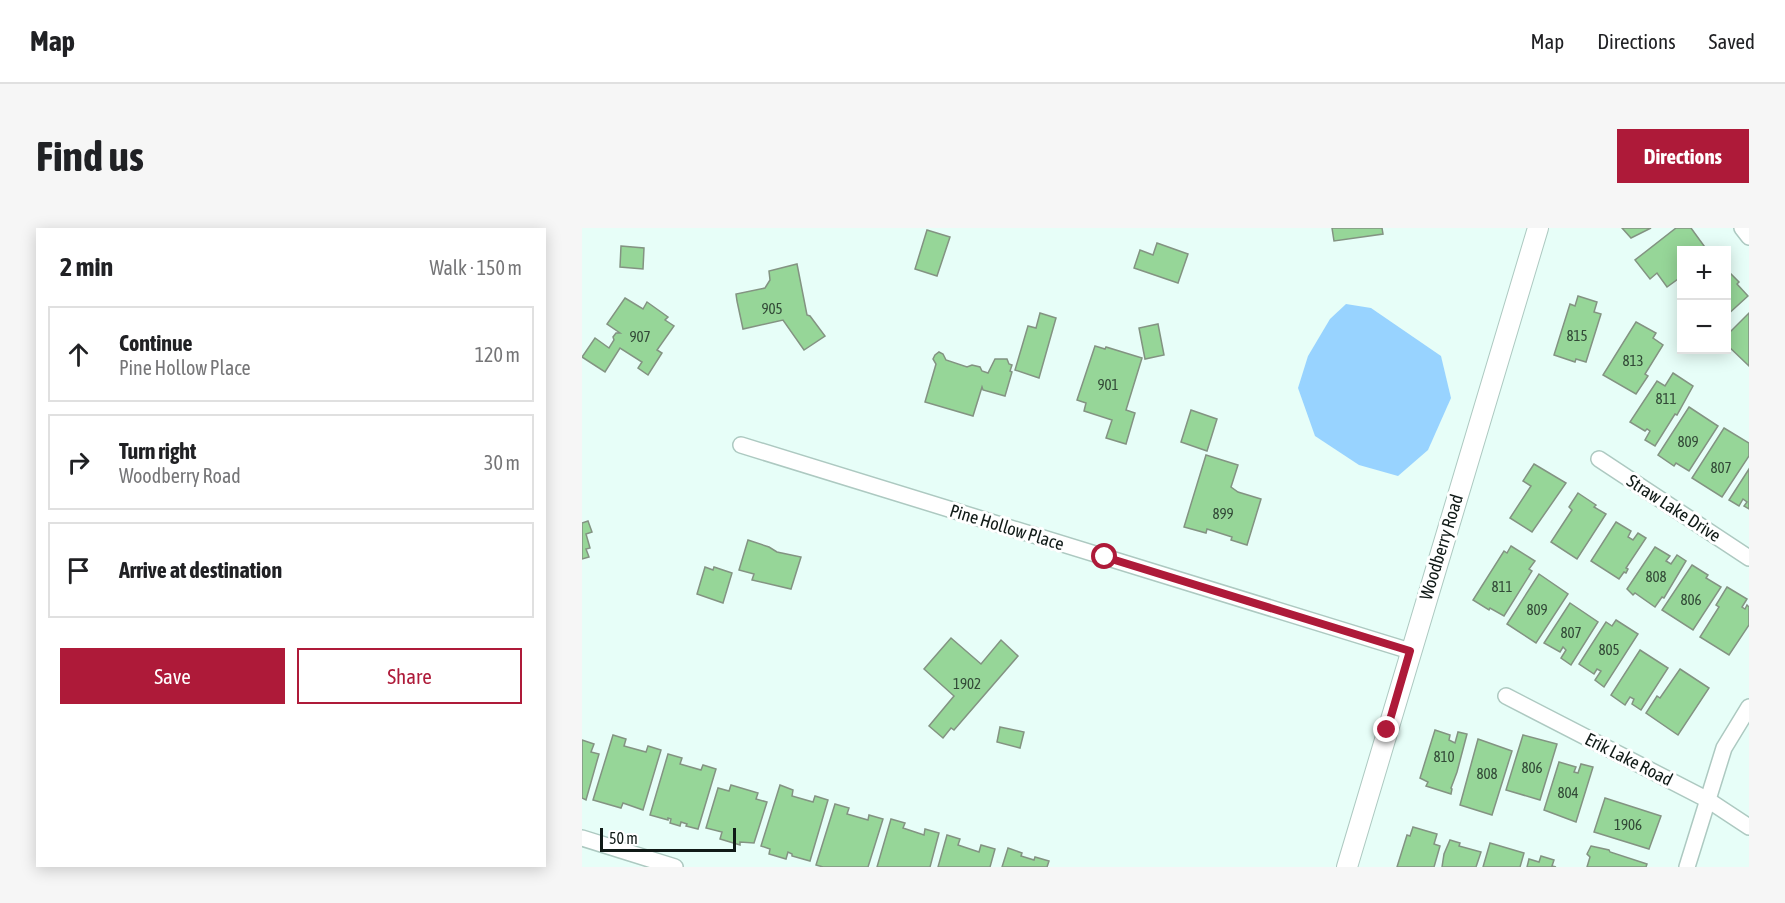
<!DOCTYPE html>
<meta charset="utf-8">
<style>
:root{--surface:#fff;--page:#f6f6f6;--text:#202124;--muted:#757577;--line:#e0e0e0;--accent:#ae1a39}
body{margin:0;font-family:"Asap Condensed",sans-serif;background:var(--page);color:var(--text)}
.controls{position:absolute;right:18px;top:18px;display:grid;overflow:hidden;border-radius:0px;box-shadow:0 3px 15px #0003}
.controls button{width:54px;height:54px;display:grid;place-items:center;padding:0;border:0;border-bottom:2px solid var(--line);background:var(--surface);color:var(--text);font:30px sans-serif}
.scale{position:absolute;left:18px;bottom:15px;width:136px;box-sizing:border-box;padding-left:6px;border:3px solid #101a17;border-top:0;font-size:16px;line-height:21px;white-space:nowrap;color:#101a17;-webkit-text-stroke:4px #fff;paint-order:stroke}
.stop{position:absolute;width:18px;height:18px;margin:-14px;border:4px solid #ae1a39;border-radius:50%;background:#fff}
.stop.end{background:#ae1a39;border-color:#fff;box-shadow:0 2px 6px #0008}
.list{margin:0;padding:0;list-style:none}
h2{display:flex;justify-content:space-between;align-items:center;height:78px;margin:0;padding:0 24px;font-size:26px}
h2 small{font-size:20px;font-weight:400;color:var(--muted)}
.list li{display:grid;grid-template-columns:39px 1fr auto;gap:18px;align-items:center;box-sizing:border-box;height:96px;margin:0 12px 12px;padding:0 12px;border:2px solid var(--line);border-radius:0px}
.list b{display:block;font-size:22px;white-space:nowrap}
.list p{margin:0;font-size:20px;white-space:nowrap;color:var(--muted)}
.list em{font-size:20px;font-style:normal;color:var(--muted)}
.actions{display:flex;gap:12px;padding:18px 24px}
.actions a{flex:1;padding:14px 0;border:2px solid var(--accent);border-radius:0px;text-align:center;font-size:21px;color:var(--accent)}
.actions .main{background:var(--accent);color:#fff}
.icon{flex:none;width:33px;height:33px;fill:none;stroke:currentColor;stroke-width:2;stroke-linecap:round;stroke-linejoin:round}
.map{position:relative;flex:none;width:1167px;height:639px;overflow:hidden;border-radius:0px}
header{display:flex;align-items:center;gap:36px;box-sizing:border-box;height:84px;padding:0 30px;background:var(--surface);border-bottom:2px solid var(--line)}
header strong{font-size:28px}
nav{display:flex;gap:33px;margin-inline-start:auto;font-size:21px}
.intro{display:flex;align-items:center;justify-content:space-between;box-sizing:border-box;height:144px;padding:0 36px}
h1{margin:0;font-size:42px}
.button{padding:15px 27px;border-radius:0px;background:var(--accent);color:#fff;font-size:21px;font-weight:700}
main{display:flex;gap:36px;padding:0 36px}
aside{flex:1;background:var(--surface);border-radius:0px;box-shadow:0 3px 15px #0003}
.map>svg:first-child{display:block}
.water{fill:#98d3ff}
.building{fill:#96d698;stroke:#839382;stroke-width:1.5}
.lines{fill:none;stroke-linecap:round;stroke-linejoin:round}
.minor-casing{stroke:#adc9c1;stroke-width:18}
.tertiary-casing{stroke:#adc9c1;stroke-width:22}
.minor{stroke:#fff;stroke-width:15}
.tertiary{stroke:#fff;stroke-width:20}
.route{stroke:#ae1a39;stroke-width:8}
.labels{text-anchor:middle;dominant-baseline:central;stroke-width:6;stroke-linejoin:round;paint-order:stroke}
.number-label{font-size:15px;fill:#324937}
.street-label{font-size:18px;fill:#101a17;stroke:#fff}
</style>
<header>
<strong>Map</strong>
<nav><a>Map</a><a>Directions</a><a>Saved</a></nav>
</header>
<div class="intro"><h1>Find us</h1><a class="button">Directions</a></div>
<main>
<aside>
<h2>2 min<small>Walk · 150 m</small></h2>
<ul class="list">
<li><svg class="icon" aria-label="ahead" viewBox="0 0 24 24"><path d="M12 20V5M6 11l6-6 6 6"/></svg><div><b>Continue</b><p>Pine Hollow Place</p></div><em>120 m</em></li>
<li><svg class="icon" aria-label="right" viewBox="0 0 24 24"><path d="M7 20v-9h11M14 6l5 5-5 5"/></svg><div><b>Turn right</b><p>Woodberry Road</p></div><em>30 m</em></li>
<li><svg class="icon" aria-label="arrive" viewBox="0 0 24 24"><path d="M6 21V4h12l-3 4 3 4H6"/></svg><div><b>Arrive at destination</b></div></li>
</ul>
<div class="actions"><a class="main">Save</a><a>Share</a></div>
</aside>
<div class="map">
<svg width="1167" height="639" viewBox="0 0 1167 639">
<rect width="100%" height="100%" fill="#e7fef8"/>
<!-- water -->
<polygon class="water" points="764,76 789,80 859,128 869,170 846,222 816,248 777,237 733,208 716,160 726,128 748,91"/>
<!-- building -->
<g class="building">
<polygon points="750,0 800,0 801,6 752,13"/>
<polygon points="1040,0 1069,0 1049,10"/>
<polygon points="1094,0 1109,0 1125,22 1100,22 1100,48 1085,59 1075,45 1068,51 1053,32"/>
<polygon points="345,2 368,9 355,48 333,41"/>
<polygon points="575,15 606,26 596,55 552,40 558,22 571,27"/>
<polygon points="39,18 62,20 61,41 38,39"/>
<polygon points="215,36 225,87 228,88 243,108 222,122 201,92 161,101 155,73 154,66 183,60 188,52 187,43"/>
<polygon points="1144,45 1147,47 1149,46 1157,54 1155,56 1166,68 1144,88"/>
<polygon points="996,68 1015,74 1012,84 1019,86 1004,134 994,131 993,134 972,127 988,76 993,78"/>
<polygon points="43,70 61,81 65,74 86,89 83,92 92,98 75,122 80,125 66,147 56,140 60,134 38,120 23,144 0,129 13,110 27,120 32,112 31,109 34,105 38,105 25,96"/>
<polygon points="458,85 474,90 457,150 433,142 446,98 454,100"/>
<polygon points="1167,85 1167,138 1144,116 1144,108"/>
<polygon points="1054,94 1074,105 1071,110 1081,117 1063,146 1066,148 1054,166 1021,147"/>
<polygon points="576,96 582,127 563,131 557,100"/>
<polygon points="513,118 523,121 524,119 560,130 544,182 553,185 544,216 524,210 530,192 502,183 504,175 495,172"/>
<polygon points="357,124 361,126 364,132 385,139 390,137 398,139 400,143 406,145 413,131 425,131 427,136 430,137 428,143 430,144 423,168 401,162 400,159 391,188 343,174 354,136 351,131 353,127"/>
<polygon points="1091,145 1111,158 1095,187 1093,186 1073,218 1063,212 1068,203 1065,201 1063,203 1048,194 1075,153 1083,158"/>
<polygon points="1107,179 1136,198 1107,243 1094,235 1092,238 1076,227"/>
<polygon points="609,182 635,191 625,223 599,214"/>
<polygon points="1142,200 1167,215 1167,228 1140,269 1110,250"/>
<polygon points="624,227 656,237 649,259 656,264 679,271 665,317 649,312 650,309 625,301 624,305 602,299"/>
<polygon points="952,236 984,255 950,304 928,290 949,258 941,253"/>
<polygon points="1167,241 1167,281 1162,278 1165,274 1161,271 1157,278 1147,272"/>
<polygon points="996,265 1014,277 1012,279 1024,286 995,331 969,314 990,282 987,279"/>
<polygon points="6,293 10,304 4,306 8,320 4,321 7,329 0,331 0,295"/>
<polygon points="1034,294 1049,303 1046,309 1051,312 1056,305 1064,310 1044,340 1046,341 1044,345 1042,344 1037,351 1009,333"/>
<polygon points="166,312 187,319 195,324 219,329 209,361 170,352 172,346 157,342"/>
<polygon points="929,318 953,333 947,341 950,343 922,388 908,380 907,382 891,372 922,323 925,325"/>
<polygon points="1073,319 1088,328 1084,333 1089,336 1095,327 1104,333 1082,370 1080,369 1073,379 1053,365 1051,367 1045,361"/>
<polygon points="1110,337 1126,347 1124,350 1139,359 1111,402 1080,382"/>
<polygon points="123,339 131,342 132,339 150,345 141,375 115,366"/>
<polygon points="957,346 986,366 954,415 925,396"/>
<polygon points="1145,359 1165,371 1160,379 1163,381 1165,377 1167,379 1167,397 1147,427 1118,409 1137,379 1134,377"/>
<polygon points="988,375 1016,394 989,437 979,430 984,422 981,419 978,424 962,415"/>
<polygon points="1034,392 1056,406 1022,459 1013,452 1019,443 1015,441 1012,446 997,436 1024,394 1030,398"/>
<polygon points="369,410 399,436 419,412 436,428 372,502 369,500 361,510 347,498 372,468 342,441"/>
<polygon points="1058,422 1086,440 1059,482 1050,476 1052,471 1048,469 1043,477 1029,467"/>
<polygon points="1098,441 1127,460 1096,507 1064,485 1075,468 1078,470"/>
<polygon points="418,499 442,504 438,520 415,514"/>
<polygon points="853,502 868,507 867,512 873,515 876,504 885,506 875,544 869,560 870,561 869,566 844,558 846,554 838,550"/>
<polygon points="31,507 44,511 42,518 64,524 66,518 79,522 61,582 41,575 39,580 11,572"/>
<polygon points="941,507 975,516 958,572 924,562"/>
<polygon points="896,511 930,523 910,587 878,577"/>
<polygon points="0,512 12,516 9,524 17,526 4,572 0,570"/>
<polygon points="86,526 100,530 98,536 119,542 121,537 134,541 116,601 104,598 105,596 99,594 98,598 88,595 89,591 86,590 86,592 68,587"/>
<polygon points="977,534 994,539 992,544 996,545 999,536 1011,539 994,594 962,582"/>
<polygon points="149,557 176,565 174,571 185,574 172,615 158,614 158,617 138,611 140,604 124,600 136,560 147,563"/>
<polygon points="198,557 211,562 210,568 231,574 233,568 246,572 228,633 210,628 210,626 206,624 204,631 187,626 188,621 179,618"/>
<polygon points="1023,570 1079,588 1067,621 1012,604"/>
<polygon points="253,576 267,580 265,586 286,592 287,587 301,591 286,639 241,639 234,637"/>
<polygon points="309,591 323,595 321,600 342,607 343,601 357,605 348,639 295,639"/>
<polygon points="831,599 855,606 852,616 858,618 852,639 815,639 825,607 828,608"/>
<polygon points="365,607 378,611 376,617 397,624 399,617 413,621 408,639 356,639"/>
<polygon points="868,612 878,615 877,618 899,624 894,639 860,639 862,626"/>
<polygon points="908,615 942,625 938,639 901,639"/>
<polygon points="1009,618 1027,622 1028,624 1065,636 1064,639 1005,639 1008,629 1005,626"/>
<polygon points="426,620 440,625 439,628 452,632 453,629 467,633 465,639 420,639"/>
<polygon points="959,628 972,632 970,638 974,639 945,639 947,631 957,634"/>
</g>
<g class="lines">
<defs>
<g id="minor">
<polyline points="1160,0 1167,9"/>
<polyline points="159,217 828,423"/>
<polyline points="1017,231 1167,330"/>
<polyline points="924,468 1126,572 1167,599"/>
<polyline points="0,610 93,639"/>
<polyline points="1105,639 1142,520 1167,479"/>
</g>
<polyline id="tertiary" points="765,639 956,0"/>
</defs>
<!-- minor casing -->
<use href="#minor" class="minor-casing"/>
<!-- tertiary casing -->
<use href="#tertiary" class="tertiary-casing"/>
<!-- minor -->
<use href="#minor" class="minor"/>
<!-- tertiary -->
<use href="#tertiary" class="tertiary"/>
</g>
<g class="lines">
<!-- route -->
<polyline class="route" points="523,329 828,423 805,502"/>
</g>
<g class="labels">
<!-- number labels -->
<g class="number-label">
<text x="190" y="80">905</text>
<text x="995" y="107">815</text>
<text x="58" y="108">907</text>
<text x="1051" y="132">813</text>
<text x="526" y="156">901</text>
<text x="1084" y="170">811</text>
<text x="1106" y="213">809</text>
<text x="1139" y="239">807</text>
<text x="641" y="285">899</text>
<text x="1074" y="348">808</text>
<text x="920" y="358">811</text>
<text x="1109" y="371">806</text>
<text x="955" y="381">809</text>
<text x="989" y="404">807</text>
<text x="1027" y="421">805</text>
<text x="385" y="455">1902</text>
<text x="862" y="528">810</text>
<text x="950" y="539">806</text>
<text x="905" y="545">808</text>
<text x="986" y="564">804</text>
<text x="1046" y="596">1906</text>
</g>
<!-- street labels -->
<g class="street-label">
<text transform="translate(1092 280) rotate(33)">Straw Lake Drive</text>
<text transform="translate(425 299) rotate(17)">Pine Hollow Place</text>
<text transform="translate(859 319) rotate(-73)">Woodberry Road</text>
<text transform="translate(1047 531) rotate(27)">Erik Lake Road</text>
</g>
</g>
</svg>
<div class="controls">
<button>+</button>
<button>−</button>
</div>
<div class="scale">50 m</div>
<div class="stop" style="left:523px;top:329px"></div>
<div class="stop end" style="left:805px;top:502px"></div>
</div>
</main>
